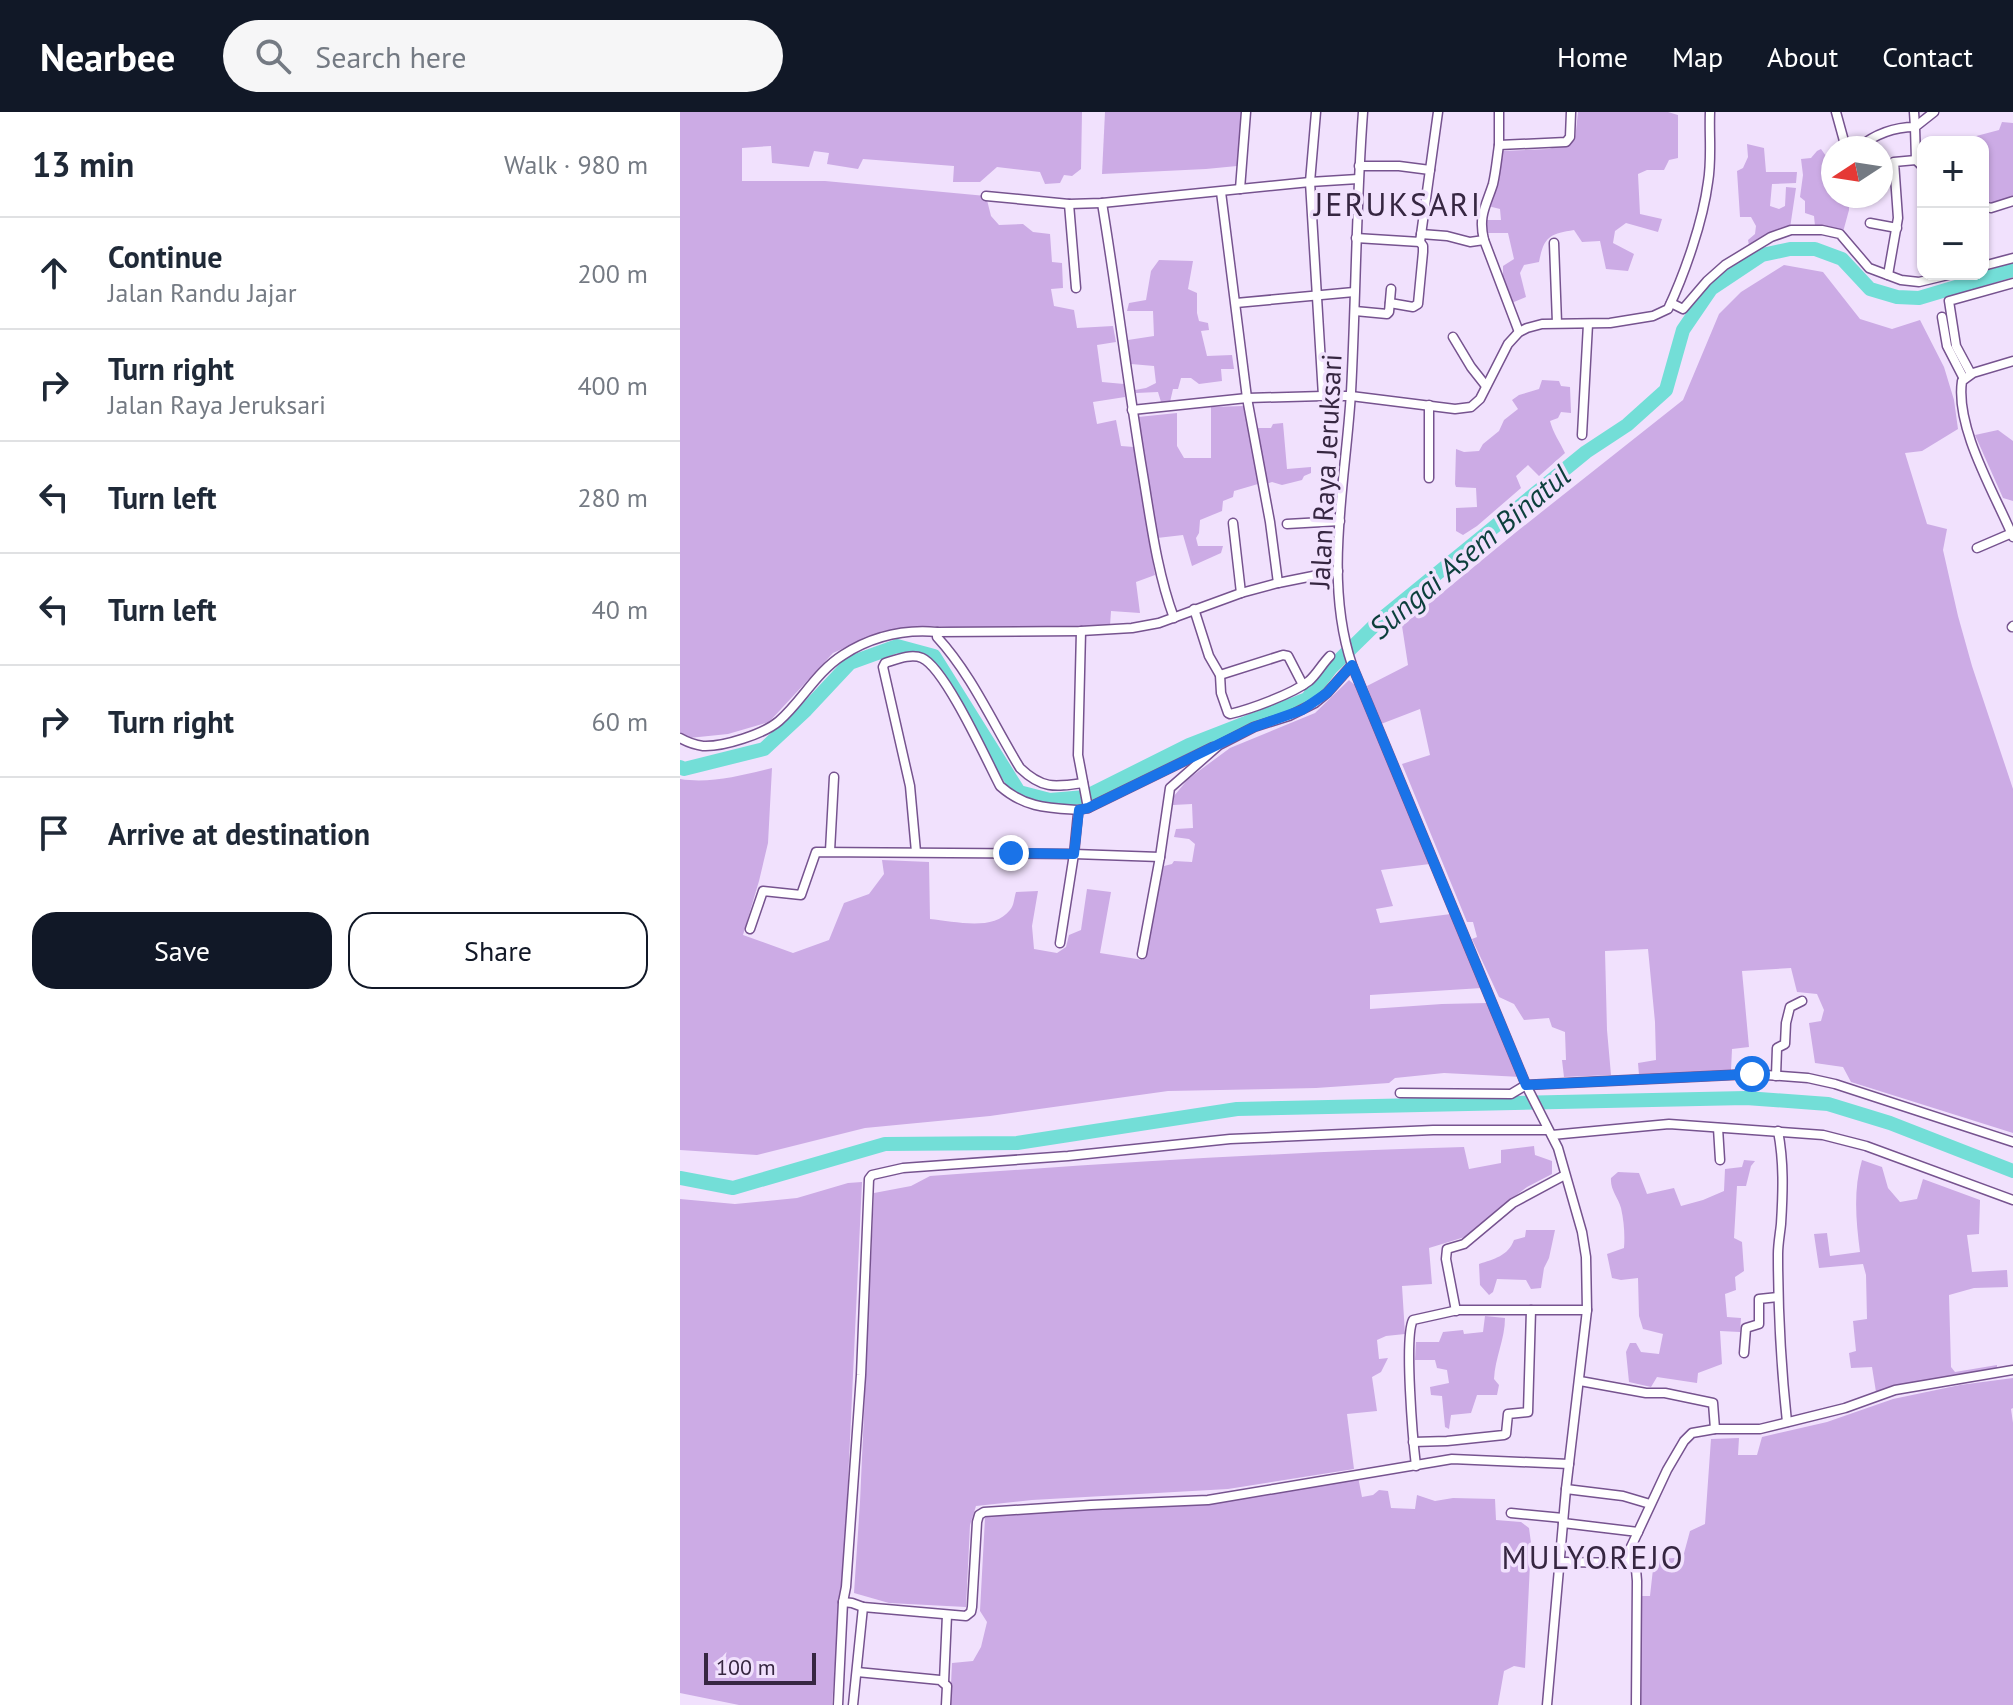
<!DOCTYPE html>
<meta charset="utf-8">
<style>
:root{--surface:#fff;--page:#f6f6f7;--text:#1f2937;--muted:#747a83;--line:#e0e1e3;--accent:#111827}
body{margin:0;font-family:"PT Sans",sans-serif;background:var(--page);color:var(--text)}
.controls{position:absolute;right:24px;top:24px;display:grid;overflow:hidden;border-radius:16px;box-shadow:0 2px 6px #0004}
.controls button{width:72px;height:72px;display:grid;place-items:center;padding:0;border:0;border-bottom:2px solid var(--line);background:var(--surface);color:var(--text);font:40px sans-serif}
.compass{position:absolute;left:1141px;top:24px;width:72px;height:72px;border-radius:50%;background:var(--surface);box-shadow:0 2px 6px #0004;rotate:258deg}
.scale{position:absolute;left:24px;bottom:20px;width:112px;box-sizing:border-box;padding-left:8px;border:4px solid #362641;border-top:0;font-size:22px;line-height:28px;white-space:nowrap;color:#362641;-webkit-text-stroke:6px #f1e1fd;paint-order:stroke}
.stop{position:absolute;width:24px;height:24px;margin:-18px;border:6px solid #1a73e8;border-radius:50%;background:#fff}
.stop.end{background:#1a73e8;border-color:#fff;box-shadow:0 2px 8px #0008}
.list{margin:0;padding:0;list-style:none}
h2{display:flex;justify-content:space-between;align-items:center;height:104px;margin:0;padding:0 32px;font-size:34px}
h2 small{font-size:26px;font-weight:400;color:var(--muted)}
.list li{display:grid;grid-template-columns:52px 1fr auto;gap:24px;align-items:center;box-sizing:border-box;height:112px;padding:0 32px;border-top:2px solid var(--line)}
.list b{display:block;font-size:30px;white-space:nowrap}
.list p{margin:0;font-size:26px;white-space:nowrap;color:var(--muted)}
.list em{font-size:26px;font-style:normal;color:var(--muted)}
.actions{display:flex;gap:16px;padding:24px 32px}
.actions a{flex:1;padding:18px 0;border:2px solid var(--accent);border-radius:24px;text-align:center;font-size:28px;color:var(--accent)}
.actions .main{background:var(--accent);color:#fff}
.icon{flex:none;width:44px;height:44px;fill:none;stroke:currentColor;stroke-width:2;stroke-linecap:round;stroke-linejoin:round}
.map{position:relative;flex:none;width:1333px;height:1593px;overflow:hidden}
header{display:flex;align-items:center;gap:48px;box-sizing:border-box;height:112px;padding:0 40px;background:var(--accent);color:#fff}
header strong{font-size:38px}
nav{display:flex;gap:44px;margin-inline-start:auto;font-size:28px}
.search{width:560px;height:72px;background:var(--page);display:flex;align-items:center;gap:20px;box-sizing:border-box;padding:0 28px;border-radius:44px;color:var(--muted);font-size:30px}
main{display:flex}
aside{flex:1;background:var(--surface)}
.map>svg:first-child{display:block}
.green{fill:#ccabe5}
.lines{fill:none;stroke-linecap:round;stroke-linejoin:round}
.river{stroke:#73ded7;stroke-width:14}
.minor-casing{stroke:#76538f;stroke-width:11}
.minor{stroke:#fff;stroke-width:8}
.route{stroke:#1a73e8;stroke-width:10}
.labels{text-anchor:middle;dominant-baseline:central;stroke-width:7;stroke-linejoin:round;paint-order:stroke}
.street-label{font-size:28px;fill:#362641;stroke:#f1e1fd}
.water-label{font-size:30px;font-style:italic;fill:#0c3f3c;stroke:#f1e1fd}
.quarter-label{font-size:32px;letter-spacing:2px;fill:#362641;stroke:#f1e1fd}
</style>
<header>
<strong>Nearbee</strong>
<div class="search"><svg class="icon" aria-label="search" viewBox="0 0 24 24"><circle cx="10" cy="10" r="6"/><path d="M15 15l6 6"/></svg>Search here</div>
<nav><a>Home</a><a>Map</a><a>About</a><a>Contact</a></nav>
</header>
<main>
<aside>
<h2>13 min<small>Walk · 980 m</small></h2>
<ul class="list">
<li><svg class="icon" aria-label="ahead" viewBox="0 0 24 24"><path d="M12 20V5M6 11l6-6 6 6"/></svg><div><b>Continue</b><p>Jalan Randu Jajar</p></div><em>200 m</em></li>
<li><svg class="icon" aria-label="right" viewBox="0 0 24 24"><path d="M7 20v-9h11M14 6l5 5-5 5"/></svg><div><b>Turn right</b><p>Jalan Raya Jeruksari</p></div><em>400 m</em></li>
<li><svg class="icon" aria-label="left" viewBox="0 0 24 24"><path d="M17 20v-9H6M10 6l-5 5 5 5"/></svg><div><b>Turn left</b></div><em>280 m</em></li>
<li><svg class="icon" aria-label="left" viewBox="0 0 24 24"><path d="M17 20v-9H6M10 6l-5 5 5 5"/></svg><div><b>Turn left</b></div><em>40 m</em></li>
<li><svg class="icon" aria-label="right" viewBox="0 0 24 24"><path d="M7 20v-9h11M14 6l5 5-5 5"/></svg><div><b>Turn right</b></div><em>60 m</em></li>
<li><svg class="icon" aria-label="arrive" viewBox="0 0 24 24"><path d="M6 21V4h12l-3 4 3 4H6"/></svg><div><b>Arrive at destination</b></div></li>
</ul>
<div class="actions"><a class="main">Save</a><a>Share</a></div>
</aside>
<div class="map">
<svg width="1333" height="1593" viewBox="0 0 1333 1593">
<rect width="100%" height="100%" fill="#f1e1fd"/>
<!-- green -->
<g class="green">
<polygon points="0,0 402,0 401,57 392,64 384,63 380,71 365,72 360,60 317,55 300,70 273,70 274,54 183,47 178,57 147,52 149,41 134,39 129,55 92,51 91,34 62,36 62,69 145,69 306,84 311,104 319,113 343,112 353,120 370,122 372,150 382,151 383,176 371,177 374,194 394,198 397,216 433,214 436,230 417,233 422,270 444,272 445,285 413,290 417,312 436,308 441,334 454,335 475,463 456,470 460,501 431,499 430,514 313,517 250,514 202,519 153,541 89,610 48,622 9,626 0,620"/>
<polygon points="425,0 562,0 557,54 526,57 422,62"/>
<path d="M898,0H988L998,3V46L989,48L984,58H967L958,62L960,102L982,107L978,120L946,111L935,119L933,131L954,142L948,159L926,157L920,129L902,130L894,118C870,122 864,124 859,150L844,153L840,161L846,185L829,192L823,166V154L834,147L828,121H804L806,108H821L820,97L808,94L823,39L869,37L895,28Z"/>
<polygon points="1322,10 1333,11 1333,92 1310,99 1305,69 1303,69 1303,30 1283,30 1285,27 1319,18"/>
<polygon points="1067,32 1084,36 1086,60 1117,60 1116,71 1092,72 1090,94 1099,97 1105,94 1106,75 1116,76 1110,116 1090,123 1069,133 1068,128 1075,122 1076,114 1071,105 1060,105 1057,59 1063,56 1068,45"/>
<polygon points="1141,37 1146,44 1153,44 1153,84 1169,84 1169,98 1163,120 1151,115 1135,114 1134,104 1125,101 1125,89 1120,85 1123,63 1121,47 1131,46 1137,39"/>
<polygon points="479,148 513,149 508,177 517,181 517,201 519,209 528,211 529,218 521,219 527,244 552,243 554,257 541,257 542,269 519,272 511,266 501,266 498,277 493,277 490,290 481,290 478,280 456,281 455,278 466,276 476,271 474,254 451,252 448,228 474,224 473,199 447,199 449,191 466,188 471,159"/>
<polygon points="1104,153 1143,160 1180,207 1212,217 1240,208 1264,255 1274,288 1278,317 1242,339 1225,341 1247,412 1267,417 1263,438 1278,504 1292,554 1333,677 1333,1021 1171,970 1163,955 1135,951 1129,911 1141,909 1144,898 1137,882 1117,880 1111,856 1062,859 1069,935 1052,937 1051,958 959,963 958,951 976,948 975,910 968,837 925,839 927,918 931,963 884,965 882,948 886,948 885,920 872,915 869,906 844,908 834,892 819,885 792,827 797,825 793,810 787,810 722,652 750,643 740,597 701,612 687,574 728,553 722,514 835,421 1003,288 1039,202 1061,180"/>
<path d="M862,268L879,269L881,274L890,275L891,301L881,300L878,306L870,309C873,321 880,330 885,341L859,364L848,353L836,364L841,376L797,414L783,423L776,419V396L797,395L796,376L776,375L775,372L776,337L784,340L799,339L803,332L819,319L824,308L838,297L832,288L839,283L859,277Z"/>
<polygon points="564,294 578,372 554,379 553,385 543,389 542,399 520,408 519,421 516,426 518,434 543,434 541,441 512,454 503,423 477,426 457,314 458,305 497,301 497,334 504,346 531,346 531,295"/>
<polygon points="603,311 607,357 631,355 631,361 624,364 622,368 602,373 592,370 586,372 576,316 591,316 593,312"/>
<polygon points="1318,318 1333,329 1333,389 1323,386 1295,323"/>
<path d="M669,568L677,575L750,752L701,758L713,794L696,797L700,811L771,802L802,876L690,883V897L762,892L808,891L841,965L764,961L715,966L709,971L636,976L488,979L310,1004L185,1016L77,1043L0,1038V667C31,672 62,663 92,656L88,731L79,769L63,823L113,841L149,828L164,791L189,782L204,762L202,748L249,750L250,807C274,809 313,820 330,798C334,794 334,786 336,780L358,779L352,814L354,837L377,841L386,835L389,823L401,818L407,777L431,780L420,841L463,848L484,754L492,752L494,749L512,750L515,732L509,727L494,725L496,717L513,716L512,692L493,693L494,684L508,667L550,636L635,601Z"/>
<path d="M854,1034L855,1043L872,1049V1062L847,1075L818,1097L788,1124L749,1136L752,1172L722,1174L725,1222L706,1224L697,1228L699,1247L708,1246L701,1260L692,1265L697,1299L667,1302L674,1357L548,1377L352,1388L296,1394L290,1413L286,1495L209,1491L174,1481L180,1390L194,1081L231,1074L250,1064C428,1051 606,1040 784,1035L789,1057L821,1051V1038Z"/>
<path d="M1064,1048L1075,1049L1071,1054L1066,1074H1057L1054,1126L1062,1130L1064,1159L1055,1165L1056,1178L1045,1182L1047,1205L1061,1206L1060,1220L1040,1219L1042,1252L1018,1261L1017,1271L977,1265L971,1275L949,1270L946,1240L950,1231H956L961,1240L979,1242L983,1222L963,1217L959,1204L958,1166L941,1168L932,1166L927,1142L944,1136C945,1123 944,1109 941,1096C938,1085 930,1078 931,1066L938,1060L959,1061L967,1082L994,1076L1001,1094L1023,1088L1044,1079L1045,1057L1062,1055Z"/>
<path d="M1182,1048L1202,1055L1208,1076L1220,1090L1237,1087L1243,1067L1300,1088L1299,1122L1287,1123L1292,1160L1327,1158L1328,1175L1294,1176L1269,1183L1271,1255L1275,1260L1317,1253V1259L1196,1280L1192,1255L1171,1256L1169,1241L1176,1239L1173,1209L1187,1207L1186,1163L1183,1152L1139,1156L1134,1122L1147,1121L1150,1144L1180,1140C1176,1109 1173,1078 1182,1048Z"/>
<polygon points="182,1070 166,1413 152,1593 59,1593 0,1581 0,1087 55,1092 117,1086 168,1071"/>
<path d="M846,1118H875L869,1146L864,1156L861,1176L851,1177L846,1168L817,1167L813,1180L809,1183L800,1173L799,1152C814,1147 828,1144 834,1128L845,1125Z"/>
<path d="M805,1204L825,1206C825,1227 815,1246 814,1267L819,1273L817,1283H797L791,1301L771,1303L769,1317L765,1315L762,1284L751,1283L750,1275L769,1271L767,1258L757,1256L755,1248H735L736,1230H759L763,1220L783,1218L784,1222L803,1220Z"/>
<polygon points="1333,1266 1333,1296 1331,1297 1333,1311 1333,1593 961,1593 961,1484 970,1484 974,1448 1003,1445 1010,1419 1025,1412 1031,1327 1059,1326 1058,1343 1077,1343 1082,1325 1147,1310 1213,1287 1280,1273"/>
<polygon points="678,1365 682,1385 693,1383 699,1378 708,1379 711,1396 735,1397 737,1383 755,1389 773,1386 815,1387 816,1408 841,1410 849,1416 851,1431 845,1556 834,1554 824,1559 818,1593 270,1593 272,1551 293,1549 301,1535 307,1510 300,1499 305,1406 309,1401 530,1391"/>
</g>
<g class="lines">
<!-- river -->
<g class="river">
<polyline points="0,655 4,657 84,637 126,598 170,551 217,534 254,544 339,680 370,688 405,685 509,633 627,587 651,556 699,509 906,340 947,313 986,278 1003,218 1031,177 1082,143 1110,137 1135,137 1162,147 1190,177 1217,185 1239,186 1333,158"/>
<polyline points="0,1066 53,1076 205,1032 337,1031 557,997 1066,986 1148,992 1210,1011 1333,1059"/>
</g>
<defs>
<g id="minor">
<path d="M636,0L630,70L643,284H671L775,297L791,295L800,287L828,232L839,220L847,216L862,212L930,211L973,204L988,197C1005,161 1023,109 1028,70C1032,47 1029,23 1030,0"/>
<path d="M683,0C676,93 676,187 671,280C666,368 643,467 672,553L846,973L878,1036L902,1120L906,1145L907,1198L886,1377L867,1593"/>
<polyline points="819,0 819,33 886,30 890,25 891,0"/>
<polyline points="1156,0 1164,29 1168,36"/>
<path d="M819,33C817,46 816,59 813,72C806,94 798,104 804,128L839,220"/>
<path d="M1178,36C1195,22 1213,15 1235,15L1234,0"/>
<polyline points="679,54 719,54 750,58"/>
<polyline points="1243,55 1236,48 1235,15 1254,0"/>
<polyline points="560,77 566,0"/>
<polyline points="541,80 567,286 590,410 598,471"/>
<polyline points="306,84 389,92 422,91 630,70 678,67"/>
<path d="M422,91C437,182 448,273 463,363C471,411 477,460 494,506"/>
<polyline points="389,92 396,176"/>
<polyline points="1303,94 1311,96 1333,89"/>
<polyline points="1190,111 1217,116"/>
<polyline points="741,122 767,124 790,130 804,128"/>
<polyline points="676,126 740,130 758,0"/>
<polyline points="874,131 877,211"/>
<polyline points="1303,154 1333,146"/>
<polyline points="1208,163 1218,106 1214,50 1236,48"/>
<polyline points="556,191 674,180"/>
<polyline points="710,191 733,195 738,192 743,140 743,134 740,130"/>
<polyline points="991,191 1003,197 1027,169 1045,153 1091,125 1111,118 1142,118 1160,122 1189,156 1221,168 1239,170 1272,162"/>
<polyline points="675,199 707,202 709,200 711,177"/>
<polyline points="1262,205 1267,234 1284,267"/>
<polyline points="773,225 791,255 806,274"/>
<path d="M1333,249L1293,261L1282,269C1275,316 1315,382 1333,425"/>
<polyline points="1291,262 1276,234 1269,189 1333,171"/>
<polyline points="452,298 567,286 643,284"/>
<polyline points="902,323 908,212"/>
<polyline points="749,366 749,293"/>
<polyline points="553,411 561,481"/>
<polyline points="607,412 660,409"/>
<polyline points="1297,436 1332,421"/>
<path d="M514,497L529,544L540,563L541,581L548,601L550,602C571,597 612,582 629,569C637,562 642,552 650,544"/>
<polyline points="1332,515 1333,514"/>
<polyline points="540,563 603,543 608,544 623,573"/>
<path d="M0,626C7,630 16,633 23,634C43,635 84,622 99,609C122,589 136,560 163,543C191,525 224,517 257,520"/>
<path d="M403,671C374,675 362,677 340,656C313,612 292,563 257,525V520L401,519L452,516L479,511L561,481L598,471L658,459"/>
<polyline points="408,696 533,635"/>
<polyline points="150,739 154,665"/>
<path d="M236,740L230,674L203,555L205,551C215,548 231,541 242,546C265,556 307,649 320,674C345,696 368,696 399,698"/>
<polyline points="70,817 83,779 121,783 136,740 394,742 480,745"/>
<polyline points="380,831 394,742 398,702 399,698 408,696 398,643 401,519"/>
<polyline points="462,842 480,745 490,676 539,633 574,615 609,604 635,591 647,581 672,553"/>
<polyline points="1096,964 1097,936 1105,932 1106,911 1110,895 1122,889"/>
<polyline points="846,973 1072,962 1128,966 1155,972 1333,1030"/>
<polyline points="720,981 831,982 846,973"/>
<polyline points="1038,1016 1040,1048"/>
<polyline points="868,1018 753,1018 550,1027 388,1044 223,1056 192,1063 189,1067 181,1263 166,1475 163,1490 172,1491 183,1495 286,1504 291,1500 292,1495 297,1410 299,1403 304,1400 411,1393 528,1388 772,1347 889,1352"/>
<path d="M1098,1019C1104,1050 1103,1080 1101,1112C1100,1122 1098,1132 1098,1142C1098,1199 1101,1254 1107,1310"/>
<polyline points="872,1023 989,1012 1143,1023 1186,1034 1333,1088"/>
<polyline points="776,1199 766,1147 767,1137 784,1132 833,1091 885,1063"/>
<polyline points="1064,1241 1066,1216 1079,1212 1079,1187 1098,1185"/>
<polyline points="900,1269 966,1281 985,1281 1033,1291 1035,1317"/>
<polyline points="733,1330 767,1329 824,1323 826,1322 828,1302 848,1300 851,1198"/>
<path d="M736,1354C733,1329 724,1225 733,1208L778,1198H907"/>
<polyline points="886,1377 943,1384 970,1392"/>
<polyline points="831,1401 883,1406"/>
<polyline points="883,1411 958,1420"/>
<polyline points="880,1450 953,1451"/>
<polyline points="177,1560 260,1568 267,1574 266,1593"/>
<polyline points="264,1570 267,1503"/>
<polyline points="158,1593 163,1490"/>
<polyline points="173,1593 183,1495"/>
<polyline points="956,1593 957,1469 956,1457 949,1446 950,1437 987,1358 1004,1329 1012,1321 1035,1317 1080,1317 1165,1296 1215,1278 1333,1258"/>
</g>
</defs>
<!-- minor casing -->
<use href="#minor" class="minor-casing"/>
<!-- minor -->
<use href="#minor" class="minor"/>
</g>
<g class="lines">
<!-- route -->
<polyline class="route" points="331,741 394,742 399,698 408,696 574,615 622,598 647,581 672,553 846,973 1072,962"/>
</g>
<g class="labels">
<!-- street labels -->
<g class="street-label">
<text transform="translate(645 359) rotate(-87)">Jalan Raya Jeruksari</text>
</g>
<!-- water labels -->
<g class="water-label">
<text transform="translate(789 439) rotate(-40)">Sungai Asem Binatul</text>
</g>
<!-- quarter labels -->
<g class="quarter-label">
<text x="718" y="92">JERUKSARI</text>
<text x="913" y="1445">MULYOREJO</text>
</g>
</g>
</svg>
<div class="controls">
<button>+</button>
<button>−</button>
</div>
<svg class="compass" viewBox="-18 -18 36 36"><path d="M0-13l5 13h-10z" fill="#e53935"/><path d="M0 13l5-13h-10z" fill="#747a83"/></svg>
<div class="scale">100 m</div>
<div class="stop" style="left:1072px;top:962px"></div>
<div class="stop end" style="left:331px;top:741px"></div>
</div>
</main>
